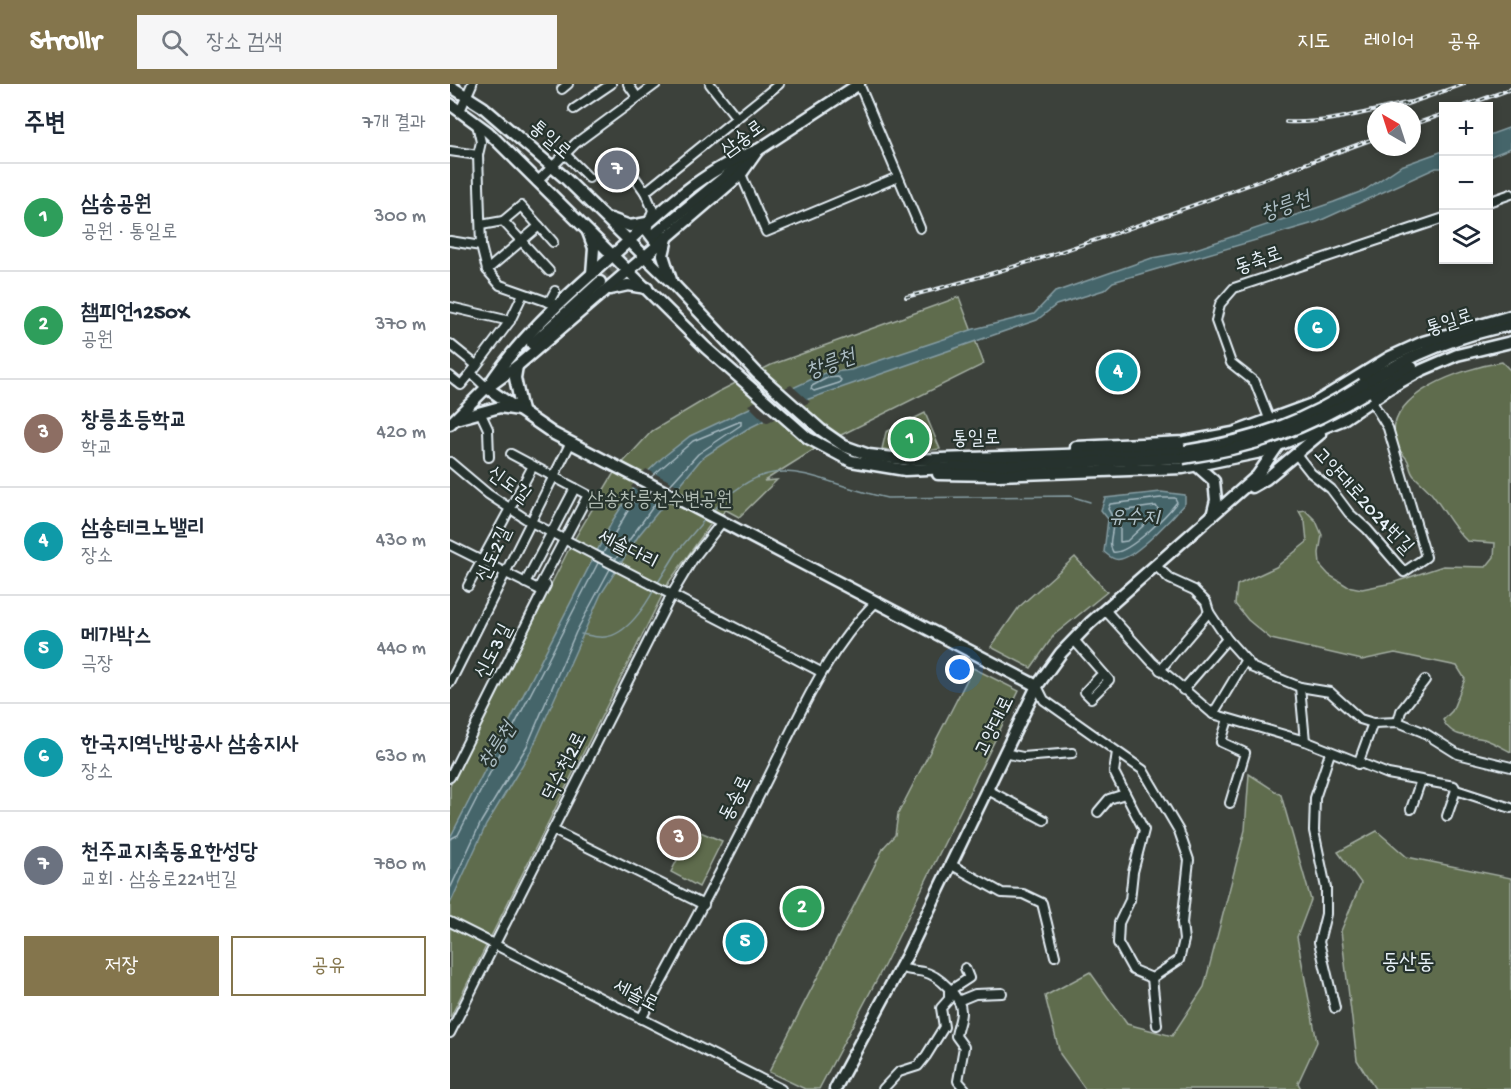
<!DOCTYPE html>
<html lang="ko">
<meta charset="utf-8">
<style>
:root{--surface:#fff;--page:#f6f6f7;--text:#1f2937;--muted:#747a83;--line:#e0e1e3;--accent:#84754c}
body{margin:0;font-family:"Gochi Hand","Poor Story",sans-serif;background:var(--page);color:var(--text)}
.controls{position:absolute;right:18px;top:18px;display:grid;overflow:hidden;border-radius:0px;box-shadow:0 3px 9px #0003}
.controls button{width:54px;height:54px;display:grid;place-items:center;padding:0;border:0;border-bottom:2px solid var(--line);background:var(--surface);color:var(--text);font:30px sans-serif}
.compass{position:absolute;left:917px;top:18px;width:54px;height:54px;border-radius:50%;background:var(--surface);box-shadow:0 3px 9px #0003;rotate:321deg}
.you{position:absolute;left:510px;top:586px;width:21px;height:21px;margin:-15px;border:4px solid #fff;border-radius:50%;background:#1a73e8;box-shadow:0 0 0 9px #1a73e833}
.badge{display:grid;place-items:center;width:39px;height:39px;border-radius:50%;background:var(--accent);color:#fff;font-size:20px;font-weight:700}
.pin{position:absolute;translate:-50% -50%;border:3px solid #fff;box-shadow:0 2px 6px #0006}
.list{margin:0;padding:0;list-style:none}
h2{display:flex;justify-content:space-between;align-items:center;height:78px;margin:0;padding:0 24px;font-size:26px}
h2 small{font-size:20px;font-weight:400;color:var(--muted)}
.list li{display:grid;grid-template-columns:39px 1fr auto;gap:18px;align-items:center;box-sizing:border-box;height:108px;padding:0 24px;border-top:2px solid var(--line)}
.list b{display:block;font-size:22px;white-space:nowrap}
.list p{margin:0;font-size:20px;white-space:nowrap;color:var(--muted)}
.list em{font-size:20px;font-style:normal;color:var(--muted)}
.actions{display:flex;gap:12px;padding:18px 24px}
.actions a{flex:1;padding:14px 0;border:2px solid var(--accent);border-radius:0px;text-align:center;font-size:21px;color:var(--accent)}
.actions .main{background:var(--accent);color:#fff}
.icon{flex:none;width:33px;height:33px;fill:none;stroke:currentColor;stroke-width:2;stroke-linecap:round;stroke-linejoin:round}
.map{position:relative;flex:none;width:1061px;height:1005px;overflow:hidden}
header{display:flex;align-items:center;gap:36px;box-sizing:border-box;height:84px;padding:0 30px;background:var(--accent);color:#fff}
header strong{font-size:28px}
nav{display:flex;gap:33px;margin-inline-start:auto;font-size:21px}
.search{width:420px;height:54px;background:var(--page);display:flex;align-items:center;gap:15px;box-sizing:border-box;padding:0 21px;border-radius:0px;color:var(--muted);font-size:22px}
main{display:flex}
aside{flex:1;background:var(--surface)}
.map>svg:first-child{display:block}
.green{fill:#5f6c4e;stroke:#a4aea3;stroke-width:1.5}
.water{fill:#44656b;stroke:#869da3;stroke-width:1.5}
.pier{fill:#3c413b}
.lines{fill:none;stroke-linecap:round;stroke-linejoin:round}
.shore{stroke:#a6b9c0;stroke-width:1.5}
.stream{stroke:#869da3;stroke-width:1.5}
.major-tunnel{stroke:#565b57;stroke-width:10;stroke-dasharray:10 5;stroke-linecap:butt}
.minor-casing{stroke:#e8f1f8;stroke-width:12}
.major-casing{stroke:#e8f1f8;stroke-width:15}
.minor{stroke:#26332d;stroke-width:8}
.major{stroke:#26332d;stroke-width:10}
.rail-casing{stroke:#e8f1f8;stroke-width:4}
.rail{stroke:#26332d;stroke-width:1.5;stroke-dasharray:4.5;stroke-linecap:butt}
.major-bridge-casing{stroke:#e8f1f8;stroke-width:15;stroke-linecap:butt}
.major-bridge{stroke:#26332d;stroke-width:10}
.labels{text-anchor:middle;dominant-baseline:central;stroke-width:4.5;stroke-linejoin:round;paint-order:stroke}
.street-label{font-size:20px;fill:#e8f1f8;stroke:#26332d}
.park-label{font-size:20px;fill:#b1bcb4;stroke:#26332d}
.water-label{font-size:21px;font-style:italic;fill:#afc0c7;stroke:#26332d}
.quarter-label{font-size:22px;fill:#e8f1f8;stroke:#26332d}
</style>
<header>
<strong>Strollr</strong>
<div class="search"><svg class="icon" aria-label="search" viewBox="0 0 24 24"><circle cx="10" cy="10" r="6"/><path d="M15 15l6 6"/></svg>장소 검색</div>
<nav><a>지도</a><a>레이어</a><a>공유</a></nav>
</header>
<main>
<aside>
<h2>주변<small>7개 결과</small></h2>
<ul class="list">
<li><span class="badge" style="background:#2e9e5b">1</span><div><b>삼송공원</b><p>공원 · 통일로</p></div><em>300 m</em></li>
<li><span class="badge" style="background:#2e9e5b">2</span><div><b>챔피언1250X</b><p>공원</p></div><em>370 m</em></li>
<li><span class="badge" style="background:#8d6e63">3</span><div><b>창릉초등학교</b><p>학교</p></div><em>420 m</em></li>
<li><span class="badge" style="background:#0f9aa8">4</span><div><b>삼송테크노밸리</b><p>장소</p></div><em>430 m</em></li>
<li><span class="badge" style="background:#0f9aa8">5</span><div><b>메가박스</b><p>극장</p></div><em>440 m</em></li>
<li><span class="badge" style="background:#0f9aa8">6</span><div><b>한국지역난방공사 삼송지사</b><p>장소</p></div><em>630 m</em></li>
<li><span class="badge" style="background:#6b7280">7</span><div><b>천주교지축동요한성당</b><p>교회 · 삼송로221번길</p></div><em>780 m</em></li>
</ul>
<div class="actions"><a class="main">저장</a><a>공유</a></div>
</aside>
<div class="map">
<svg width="1061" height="1005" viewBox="0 0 1061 1005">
<rect width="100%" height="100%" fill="#3c413b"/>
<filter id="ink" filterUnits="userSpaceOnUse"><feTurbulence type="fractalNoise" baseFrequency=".0167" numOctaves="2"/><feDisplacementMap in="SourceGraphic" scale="12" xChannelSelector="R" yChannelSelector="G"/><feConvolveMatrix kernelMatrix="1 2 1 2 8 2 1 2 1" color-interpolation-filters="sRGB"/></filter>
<g filter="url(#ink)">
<!-- green -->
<g class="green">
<polygon points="509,213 534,280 373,360 314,397 327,396 289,433 276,426 260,441 219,498 0,934 0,702 122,459 165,387 202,347 266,309 321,281"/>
<path d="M1052,278L1061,287V668C1053,664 1043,658 1034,655C1016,651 1002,654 993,636L1002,627L1015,595L1007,582L945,569L912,576L821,555L798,536L785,520L787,501L826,483L857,458L855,438L849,427L855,426L866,437L872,451L869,469L870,481L879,491L897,502L912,505L942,499L993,482L1036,483L1044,473L1045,459L1017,457C1002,443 994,425 981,409C976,403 971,399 965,393C960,389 960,382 958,377C954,370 946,365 945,358C934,309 1015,284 1052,278Z"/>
<polygon points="475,329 490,365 459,369 432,365 436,348"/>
<polygon points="625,473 657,508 604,551 581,584 541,563 569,523"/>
<polygon points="523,584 569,607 435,880 369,1005 355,1005 319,988 434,763 445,751 448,730"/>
<polygon points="799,690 831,711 861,816 847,853 867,958 848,999 851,1005 635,1005 610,970 595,912 640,888 677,940 722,952 754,903 795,746"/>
<polygon points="243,745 272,757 249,803 221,788"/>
<polygon points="927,747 957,773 1061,794 1061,1005 925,1005 907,976 891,847 911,799 888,768"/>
</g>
<!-- water -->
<g class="water">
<polygon points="1061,43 1061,64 1039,73 1039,51"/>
<polygon points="993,67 993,84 986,84 867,138 663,198 654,206 606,221 587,236 356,316 297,345 252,374 189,451 151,510 82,665 36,741 0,820 0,754 163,436 189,396 212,374 240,352 375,289 401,286 524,245 584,230 605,208 702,174 740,167 884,118 915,106 951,82"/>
<path d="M711,408L735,411V419C724,432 687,472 671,475C664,477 659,472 654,468L658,435L651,426L655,414Z"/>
</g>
<!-- pier -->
<g class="pier">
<polygon points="341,301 360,318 316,339 298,321"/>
<polygon points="196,385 231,403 215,421 181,403"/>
</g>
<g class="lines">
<!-- shore -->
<g class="shore">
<polygon points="388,293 391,296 389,299 364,307 361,305 362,302 377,294"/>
<polyline points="201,393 243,357 291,337 291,341 248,370 219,402"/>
<path d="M711,414H725L727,418C717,431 678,471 663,468C655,455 670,443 658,425L660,420Z"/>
<polygon points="706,422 709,427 677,457 670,458 670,427"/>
<polyline points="153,469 192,403"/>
<polyline points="165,476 210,413"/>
<polyline points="0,755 8,751 148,479"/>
<polyline points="0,805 31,738 77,662 126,548 160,485"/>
</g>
<!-- stream -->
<g class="stream">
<path d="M262,428C326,358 361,398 437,414L620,412L640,418"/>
<polyline points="207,500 227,468 256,434"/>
<path d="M131,550C138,551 147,554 155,553C177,551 196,521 205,504"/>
</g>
<!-- major-tunnel -->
<polyline class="major-tunnel" points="150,198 206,149"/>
<defs>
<g id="minor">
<polyline points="178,0 187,13"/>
<polyline points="260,0 287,34"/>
<polyline points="409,0 470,144"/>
<polyline points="112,5 118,0"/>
<polyline points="124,25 161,0"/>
<polyline points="10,27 22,0"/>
<polyline points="27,40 31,58 28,71 31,162 37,186 50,201 107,221"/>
<polyline points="0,67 28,71"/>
<polyline points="115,70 139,94"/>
<polyline points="154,82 169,71 195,108 203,126 199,137"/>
<polyline points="291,90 316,148 448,93"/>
<polyline points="87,98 126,59 206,0"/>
<polyline points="195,108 329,0"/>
<polyline points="1038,118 1061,110"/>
<polyline points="53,137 99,187"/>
<polyline points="31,141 53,137 71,122 89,142 37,186"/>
<polyline points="89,142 103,158"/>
<polyline points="0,157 31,162"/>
<polyline points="99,218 105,207"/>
<polyline points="0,223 60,237"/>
<polyline points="0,260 26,281"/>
<polyline points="0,292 11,301 21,289"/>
<polyline points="37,304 21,289 60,237 73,210"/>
<polyline points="31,330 38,345 39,373"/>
<polyline points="820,337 805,298 781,279 766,237 770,220 784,204 994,134"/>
<polyline points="846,370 861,389 881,405 899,429 917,445 954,488 976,473 938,344 921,316"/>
<polyline points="0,378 38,410 79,437 371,588"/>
<polyline points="0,461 88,505 138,411 61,370"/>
<polyline points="706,482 720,495 744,506 756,518 759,528 777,555 803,584 850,603 880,608 910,635 923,639 948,638 973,648 1008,670 1061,683"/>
<polyline points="75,499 125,404"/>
<polyline points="18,502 83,382"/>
<polyline points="656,527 702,578 763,630 855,657 938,690 1004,702 1006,706 1061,724"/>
<polyline points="624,556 659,596 641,614 635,608 653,589"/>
<polyline points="710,586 759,528"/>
<polyline points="0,599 121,358"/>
<polyline points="587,602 594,616 693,686 729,747 739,776 732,839 734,856 729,876 702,894 683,886 668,859 669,839 680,816 683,788 694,746 664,688 667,668"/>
<polyline points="850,603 855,657"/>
<polyline points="733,606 777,555"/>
<polyline points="763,630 795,577"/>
<polyline points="778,635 771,658 795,669 780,719"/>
<polyline points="948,638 951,627 975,596"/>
<polyline points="554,669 573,673 622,669"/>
<polyline points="880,669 865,714 864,747 876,804 876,830 869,858 885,924"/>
<polyline points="908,680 923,639"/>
<polyline points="0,693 96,501"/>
<polyline points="536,705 594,736"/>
<polyline points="961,725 971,696"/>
<polyline points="648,728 659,715 675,710"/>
<polyline points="997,732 1006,706"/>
<polyline points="103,746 254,821"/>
<polyline points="500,780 552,809 573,810 592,819 605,872"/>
<polyline points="0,838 331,1005"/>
<path d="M450,883C458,887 465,886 474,888C488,891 512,913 511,928C511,936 507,944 506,952L514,963L508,997L515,1005"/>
<polyline points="702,894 707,941"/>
<polyline points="508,917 525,910 552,909"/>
<path d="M191,935C233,859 274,782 313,704C346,639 373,570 426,518"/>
<polyline points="0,949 222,510 243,475 272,438"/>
<polyline points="433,1005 449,988 468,982 476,972 494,943 491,924 499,915 499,907 519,894 515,884"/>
</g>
<g id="major">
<polyline points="0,2 33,23 114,93 224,201 307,289 371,346 394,362 419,371 459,376 735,367"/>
<polyline points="0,20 38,48 256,264 358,354 401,377 455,386 733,374"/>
<polyline points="161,135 180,142 197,139"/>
<polyline points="198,139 196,145 206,158 215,153"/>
<polyline points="138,148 144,164 142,190"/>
<polyline points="206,149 308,66 409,0"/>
<polyline points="217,154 213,171 221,196"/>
<polyline points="160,205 178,201 197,204"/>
<polyline points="82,260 150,198"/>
<polyline points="67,282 65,294 72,327"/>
<path d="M913,300C959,272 1007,251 1061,241"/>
<polyline points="41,301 67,282 291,90 308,66"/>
<polyline points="37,304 104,350 587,602"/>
<path d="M37,304C72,248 123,207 172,163C213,126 255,84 308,66"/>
<polyline points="917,308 962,283"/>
<polyline points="6,335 50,323 69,326"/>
<polyline points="0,340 40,300"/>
<polyline points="626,363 734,358 783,349 865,319 940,273 973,258 1061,232"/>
<polyline points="747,382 764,397 766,416 762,432"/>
<polyline points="488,390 548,391 733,384 811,368 892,336 938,305 972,286 1007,271 1061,258"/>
<polyline points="802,403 816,395 870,350"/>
<polyline points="385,1005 457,871 587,602 611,569 640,539 807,392 827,363"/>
</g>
</defs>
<!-- minor casing -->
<use href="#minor" class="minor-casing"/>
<!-- major casing -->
<use href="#major" class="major-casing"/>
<!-- minor -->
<use href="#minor" class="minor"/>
<!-- major -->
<use href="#major" class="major"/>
<defs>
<g id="rail">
<polyline points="954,21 1014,0"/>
<polyline points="1014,22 1061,5"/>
<path d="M836,38C878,40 920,27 961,18"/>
<polyline points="962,41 994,30"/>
<path d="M456,213C616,173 771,110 926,54"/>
</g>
</defs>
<!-- rail casing -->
<use href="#rail" class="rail-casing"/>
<!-- rail -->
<use href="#rail" class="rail"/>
<defs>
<g id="major-bridge">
<path d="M735,367C804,356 854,338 913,300"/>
<path d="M733,374C803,364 856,345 917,308"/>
</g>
</defs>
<!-- major-bridge casing -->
<use href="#major-bridge" class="major-bridge-casing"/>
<!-- major-bridge -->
<use href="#major-bridge" class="major-bridge"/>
</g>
</g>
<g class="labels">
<!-- street labels -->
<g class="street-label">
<text transform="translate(294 56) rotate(-36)">삼송로</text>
<text transform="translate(99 57) rotate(41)">통일로</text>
<text transform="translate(809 178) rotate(-19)">동축로</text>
<text transform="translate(1000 240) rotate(-18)">통일로</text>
<text transform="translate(526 356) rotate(-2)">통일로</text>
<text transform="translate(58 402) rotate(36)">신도길</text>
<text transform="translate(912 418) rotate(47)">고양대로2024번길</text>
<text transform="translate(177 467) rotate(27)">세솔다리</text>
<text transform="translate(45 471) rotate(-65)">신도2길</text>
<text transform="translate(45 568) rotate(-63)">신도3길</text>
<text transform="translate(546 643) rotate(-64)">고양대로</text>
<text transform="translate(116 683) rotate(-63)">덕수천2로</text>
<text transform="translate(287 715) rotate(-63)">동송로</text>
<text transform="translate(185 913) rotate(27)">세솔로</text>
</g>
<!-- park labels -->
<g class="park-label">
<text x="210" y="417">삼송창릉천수변공원</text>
</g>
<!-- water labels -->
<g class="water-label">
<text transform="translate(836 124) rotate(-20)">창릉천</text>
<text transform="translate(381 282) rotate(-20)">창릉천</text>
<text x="684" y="435">유수지</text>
<text transform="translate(49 663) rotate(-58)">창릉천</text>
</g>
<!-- quarter labels -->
<g class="quarter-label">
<text x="958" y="880">동산동</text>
</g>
</g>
</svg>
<div class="controls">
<button>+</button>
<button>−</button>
<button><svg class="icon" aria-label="layers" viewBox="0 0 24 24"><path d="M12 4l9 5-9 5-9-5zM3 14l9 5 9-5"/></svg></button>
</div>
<svg class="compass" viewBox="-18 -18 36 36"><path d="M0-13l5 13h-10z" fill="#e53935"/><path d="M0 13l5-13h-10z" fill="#747a83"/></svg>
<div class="you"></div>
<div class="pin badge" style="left:460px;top:355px;background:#2e9e5b">1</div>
<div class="pin badge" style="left:352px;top:824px;background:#2e9e5b">2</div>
<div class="pin badge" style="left:229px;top:754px;background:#8d6e63">3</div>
<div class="pin badge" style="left:668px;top:288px;background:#0f9aa8">4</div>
<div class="pin badge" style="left:295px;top:858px;background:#0f9aa8">5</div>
<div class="pin badge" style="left:867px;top:245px;background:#0f9aa8">6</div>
<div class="pin badge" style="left:167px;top:86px;background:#6b7280">7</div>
</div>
</main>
